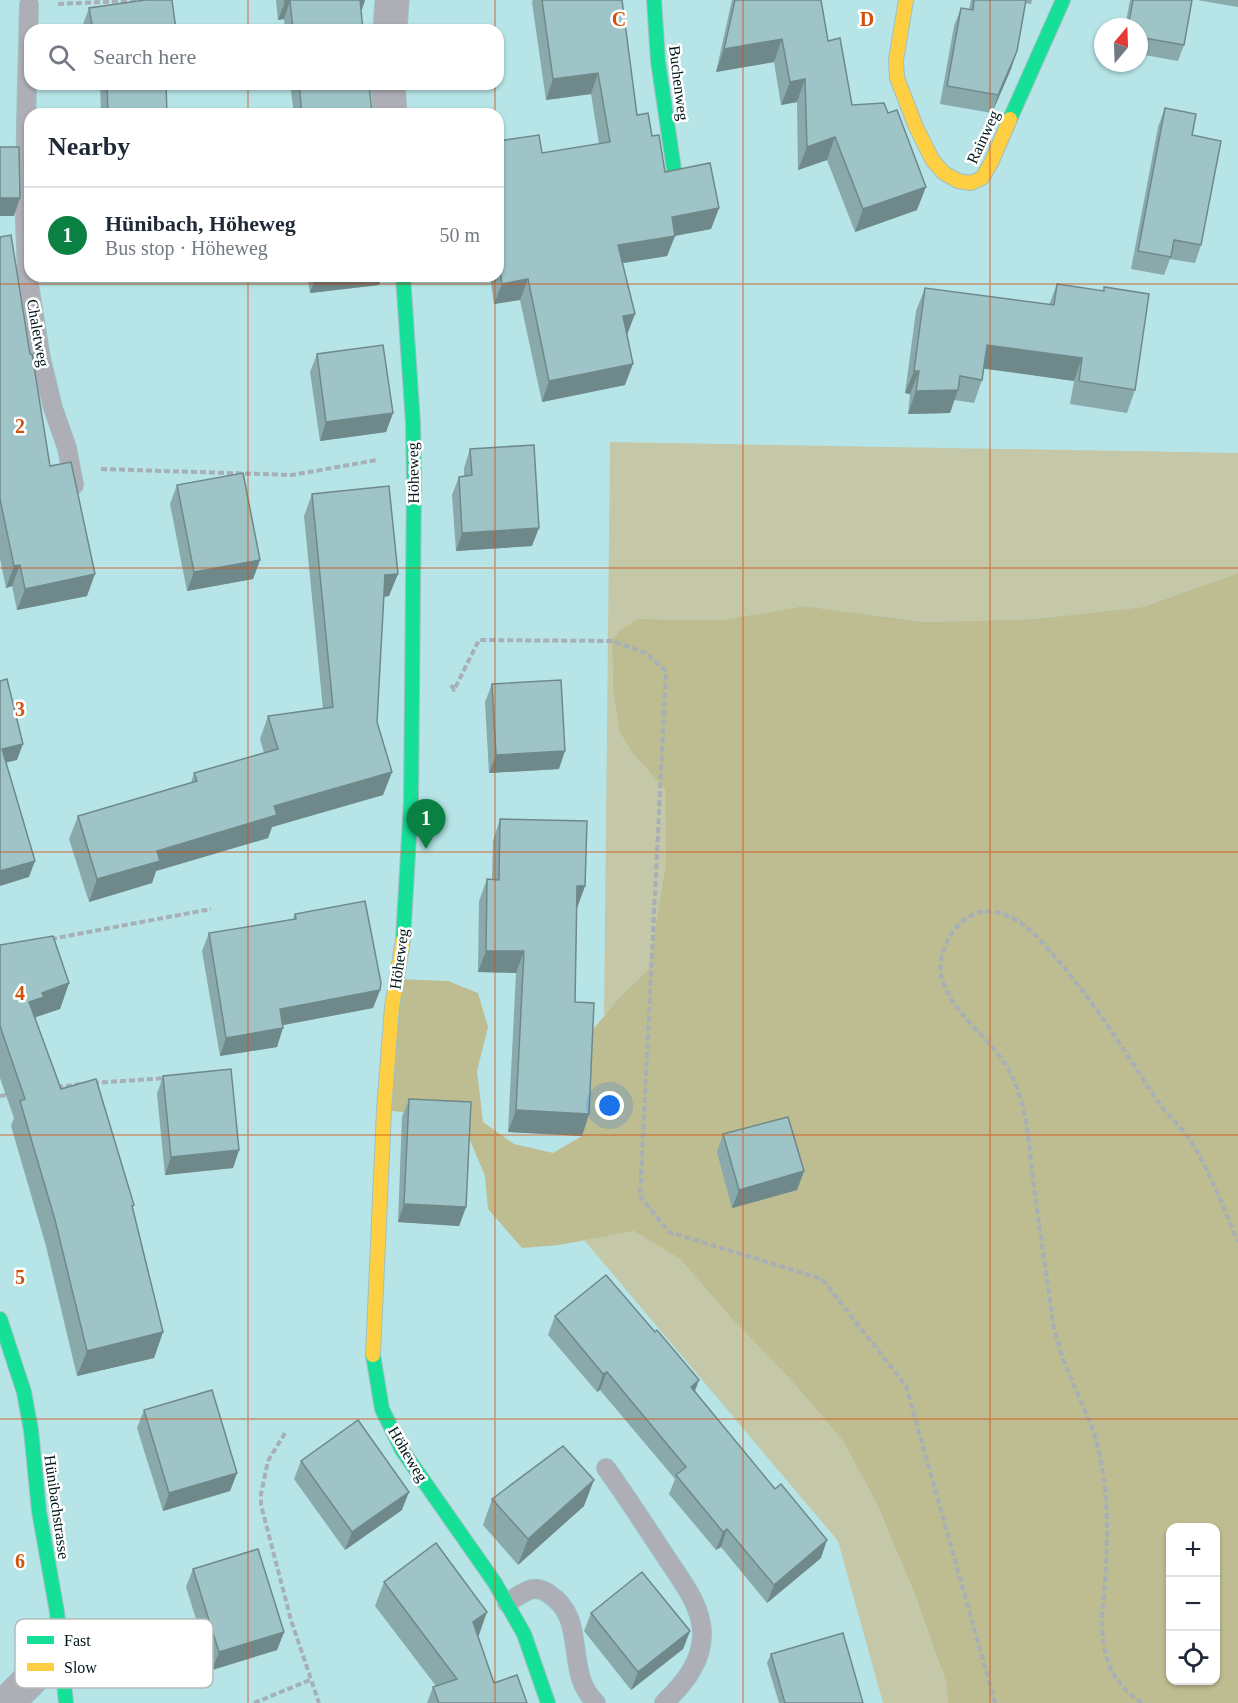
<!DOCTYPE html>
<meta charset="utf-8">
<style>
:root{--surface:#fff;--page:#f6f6f7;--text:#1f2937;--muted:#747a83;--line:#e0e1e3;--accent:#0b8043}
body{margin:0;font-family:"Times New Roman",serif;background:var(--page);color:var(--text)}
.controls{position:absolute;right:18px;bottom:18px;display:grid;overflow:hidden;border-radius:12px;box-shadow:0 2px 4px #0004}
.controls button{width:54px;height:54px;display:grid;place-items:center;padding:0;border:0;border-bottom:2px solid var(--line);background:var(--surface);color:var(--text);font:30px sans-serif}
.compass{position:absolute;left:1094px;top:18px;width:54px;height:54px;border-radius:50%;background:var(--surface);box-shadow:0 2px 4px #0004;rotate:19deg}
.you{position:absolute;left:610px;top:1106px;width:21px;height:21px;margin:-15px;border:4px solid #fff;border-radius:50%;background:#1a73e8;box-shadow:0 0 0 9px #1a73e833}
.badge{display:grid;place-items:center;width:39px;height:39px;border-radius:50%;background:var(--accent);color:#fff;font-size:20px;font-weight:700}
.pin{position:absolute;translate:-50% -50px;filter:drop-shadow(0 2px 3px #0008)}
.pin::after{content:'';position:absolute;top:32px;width:21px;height:18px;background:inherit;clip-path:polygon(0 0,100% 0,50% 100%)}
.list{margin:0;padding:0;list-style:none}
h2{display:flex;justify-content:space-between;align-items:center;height:78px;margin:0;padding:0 24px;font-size:26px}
h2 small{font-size:20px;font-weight:400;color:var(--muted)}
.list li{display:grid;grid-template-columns:39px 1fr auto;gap:18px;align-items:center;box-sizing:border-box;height:96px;padding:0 24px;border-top:2px solid var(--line)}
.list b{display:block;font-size:22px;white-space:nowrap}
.list p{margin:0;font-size:20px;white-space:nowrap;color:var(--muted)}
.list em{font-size:20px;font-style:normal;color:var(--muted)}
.icon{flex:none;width:33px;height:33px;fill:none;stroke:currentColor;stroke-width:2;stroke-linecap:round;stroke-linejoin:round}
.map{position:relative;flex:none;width:1238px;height:1703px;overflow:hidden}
.search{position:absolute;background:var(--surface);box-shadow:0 2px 4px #0004;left:24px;top:24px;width:480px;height:66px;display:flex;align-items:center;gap:15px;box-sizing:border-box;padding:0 21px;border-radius:18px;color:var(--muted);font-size:22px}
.panel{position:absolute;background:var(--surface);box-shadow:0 2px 4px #0004;left:24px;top:108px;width:480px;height:174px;border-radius:18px}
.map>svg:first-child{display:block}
.green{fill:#c5c8a8}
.forest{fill:#bebc91;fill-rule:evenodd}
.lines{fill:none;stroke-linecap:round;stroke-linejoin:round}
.lane-casing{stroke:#9dc0c2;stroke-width:20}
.street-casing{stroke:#9dc0c2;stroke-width:35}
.fast-casing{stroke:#9dc0c2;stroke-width:16}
.slow-casing{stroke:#9dc0c2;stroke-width:16}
.path{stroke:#a6b0b6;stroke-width:4;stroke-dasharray:6 3;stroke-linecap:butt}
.lane{stroke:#aeaeb7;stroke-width:18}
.street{stroke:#aeaeb7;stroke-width:33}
.fast{stroke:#16e098;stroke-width:14}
.slow{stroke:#ffcf43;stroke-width:14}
.wall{fill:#89a9ab}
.shaded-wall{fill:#6f898b}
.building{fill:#9fc4c7;stroke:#6f898b;stroke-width:1.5}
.grid{fill:none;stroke:#d1520d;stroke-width:1.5;stroke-opacity:0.55}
.labels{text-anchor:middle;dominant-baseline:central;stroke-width:5;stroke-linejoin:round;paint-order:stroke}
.street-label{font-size:16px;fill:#001719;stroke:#fff}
.key{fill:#fff;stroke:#b2b9ba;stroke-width:1.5}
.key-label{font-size:16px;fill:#001719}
.grid-label{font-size:20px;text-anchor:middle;font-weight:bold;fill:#d1520d;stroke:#fff;stroke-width:5;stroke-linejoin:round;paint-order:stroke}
</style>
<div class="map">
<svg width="1238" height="1703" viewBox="0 0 1238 1703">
<rect width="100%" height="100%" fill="#b6e4e7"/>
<!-- green -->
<g class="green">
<polygon points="610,442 1238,453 1238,573 1143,607 1034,619 925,622 804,606 721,620 638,619 612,641 613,688 619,731 633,754 665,789 666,862 648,970 620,997 604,1016"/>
<polygon points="634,1231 680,1259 731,1318 790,1379 843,1441 877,1504 915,1595 946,1682 948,1703 883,1703 838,1541 584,1240"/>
</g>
<!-- forest -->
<path class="forest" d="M1238,573V1703H948L946,1682L915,1595L877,1504L843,1441L790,1379L731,1318L680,1259L634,1231L559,1245L522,1248L488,1209L485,1176L469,1138L434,1116L384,1110L398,979L448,981L478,993L488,1027L477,1071L483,1122L514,1144L553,1153L582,1136L591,1079L590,1033L620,997L648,970L666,862L665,789L633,754L619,731L613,688L612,641L619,631L638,619L721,620L804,606L925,622L1034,619L1143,607ZM1170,1528H1216V1680H1170Z"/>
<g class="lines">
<defs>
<g id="lane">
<polyline points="29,5 26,124 25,223 27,272 41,359 53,408 67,448 74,485"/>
<path d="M606,1468C627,1497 646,1527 666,1557C680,1579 701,1604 702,1632C703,1661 684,1684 664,1703"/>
<path d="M507,1603C513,1599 520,1594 527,1591C535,1587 542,1589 549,1594C582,1615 570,1653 583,1684C586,1691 591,1698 596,1703"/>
</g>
<g id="street">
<polyline points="390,30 392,0"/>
<polyline points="388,84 390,114"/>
<polyline points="7,1703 61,1648"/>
</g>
<g id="fast">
<polyline points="654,0 658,61 674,170"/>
<polyline points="1010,119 1063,0"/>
<polyline points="403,940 411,802 414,479 413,423 403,276"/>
<polyline points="0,1319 24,1392 31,1430 39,1511 57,1612 66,1703"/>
<polyline points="373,1355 382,1409 402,1450 495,1583 524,1634 548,1703"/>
</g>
<g id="slow">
<polyline points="906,0 896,60 897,78 916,127 933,161 944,173 958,181 971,183 982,178 991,163 1010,119"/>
<polyline points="373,1355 384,1110 392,1007 403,940"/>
</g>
</defs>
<!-- lane casing -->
<use href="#lane" class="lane-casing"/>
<!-- street casing -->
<use href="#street" class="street-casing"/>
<!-- fast casing -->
<use href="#fast" class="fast-casing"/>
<!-- slow casing -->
<use href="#slow" class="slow-casing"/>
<!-- path -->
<g class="path">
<polyline points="58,4 147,0"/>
<polyline points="101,469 292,475 377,460"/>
<polyline points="451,685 454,690 479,640 612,641 646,653 666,671 640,1196 669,1232 822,1279 906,1386 995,1703"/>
<polyline points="51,939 211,909"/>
<polyline points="93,1083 166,1078"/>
<polyline points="57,1087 82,1084"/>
<polyline points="0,1096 11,1094"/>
<polyline points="285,1433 268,1461 261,1494 261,1505 291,1620 319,1703"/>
<polyline points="254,1703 310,1680"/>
<path d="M1142,1703C1102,1677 1099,1639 1104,1595C1108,1544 1110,1490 1096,1440C1086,1407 1067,1376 1058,1343C1052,1325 1051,1304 1048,1286C1042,1245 1036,1204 1031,1163C1028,1129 1024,1094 1005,1064C981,1025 918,992 949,938C955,927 965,917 977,913C993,908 1012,916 1025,926C1037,935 1047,948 1057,959C1095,1003 1126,1053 1158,1102C1168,1116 1182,1127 1191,1142C1211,1172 1223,1208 1238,1242"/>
</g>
<!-- lane -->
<use href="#lane" class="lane"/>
<!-- street -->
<use href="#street" class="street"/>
<!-- fast -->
<use href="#fast" class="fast"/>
<!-- slow -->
<use href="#slow" class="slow"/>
</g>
<!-- wall -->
<g class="wall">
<polygon points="276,0 365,0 362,9 361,9 363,30 285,30 284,19 278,20"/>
<polygon points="533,0 622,0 637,115 652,136 665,172 719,208 711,229 675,236 667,256 623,263 627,335 625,385 542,402 520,300 494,304 490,276 498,276 498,141 542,153 599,144 591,94 546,100 532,2"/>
<polygon points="732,0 821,0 828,41 852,105 917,210 855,232 827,160 798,170 797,102 781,105 774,62 716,72"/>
<polygon points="971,0 1032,0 1031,4 1025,3 1011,69 992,113 940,104 954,26 961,8 969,10"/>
<polygon points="1130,0 1192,0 1184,45 1178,61 1139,54 1139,27 1125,27"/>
<polygon points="1197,0 1238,0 1238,7"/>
<polygon points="89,8 176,30 83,30 82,27"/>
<polygon points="100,84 166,84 167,114 101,114"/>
<polygon points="290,84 369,84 372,114 294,114"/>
<polygon points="1165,108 1192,135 1201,245 1195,263 1170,259 1164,275 1131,269 1158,127"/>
<polygon points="0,237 30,354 50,466 87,596 17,610 12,586 6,588 0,559"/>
<polygon points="307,276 382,276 379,285 310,293"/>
<polygon points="1057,284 1103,291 1104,287 1135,390 1127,413 1070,404 1074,381 984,368 982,380 974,403 954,400 950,413 908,414 910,394 905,393 916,311 925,288 1049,305"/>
<polygon points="317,354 393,413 386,432 320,441 310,372"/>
<polygon points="470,449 532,546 456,551 452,495 459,477 464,476 464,468"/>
<polygon points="177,485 260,560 253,579 187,591 170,504"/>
<polygon points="312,494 389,596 383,597 377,722 392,772 383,795 272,827 268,838 156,871 152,883 89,902 69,839 78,816 191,783 194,773 264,753 260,739 268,716 323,709 304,516"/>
<polygon points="492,684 559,769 489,773 485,702"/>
<polygon points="500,819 585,886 577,908 575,1002 589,1114 582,1136 508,1132 516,973 478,972 479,901 487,879 492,880 493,841"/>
<polygon points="295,914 380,990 373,1008 283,1025 277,1047 220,1056 202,951 209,933 293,919"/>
<polygon points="0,945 69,983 60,1009 36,1017 35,1019 61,1089 133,1207 163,1332 154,1358 77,1376 46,1246 11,1126 14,1118 0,1078"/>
<polygon points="163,1076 239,1150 233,1168 165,1175 157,1094"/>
<polygon points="409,1099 466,1207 459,1226 398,1222 402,1117"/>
<polygon points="723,1134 804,1171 797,1190 732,1208 717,1152"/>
<polygon points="555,1316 655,1332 699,1380 695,1391 821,1558 767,1603 721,1547 716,1550 669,1494 675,1479 600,1390 597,1392 548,1335"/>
<polygon points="144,1410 237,1473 230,1491 163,1511 137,1428"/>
<polygon points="301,1461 402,1510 345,1550 294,1479"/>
<polygon points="492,1499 584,1506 518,1565 483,1525"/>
<polygon points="193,1569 284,1632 277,1650 212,1670 186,1587"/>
<polygon points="384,1582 479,1635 478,1636 494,1683 527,1703 427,1703 433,1687 436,1686 375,1606"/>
<polygon points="591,1613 690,1631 683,1649 631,1690 584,1631"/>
<polygon points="771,1654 863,1703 779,1703 767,1663"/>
</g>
<!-- shaded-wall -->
<g class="shaded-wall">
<polygon points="356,0 365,0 362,9 352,10"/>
<polygon points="290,1 284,19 278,20 285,2"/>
<polygon points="782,39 774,62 716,72 724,49"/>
<polygon points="1017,51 1011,69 992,113 998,95"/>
<polygon points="598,73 591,94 546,100 553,79"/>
<polygon points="805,79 797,102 781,105 790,82"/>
<polygon points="835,137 827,160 798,170 807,147"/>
<polygon points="926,187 917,210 855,232 863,209"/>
<polygon points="0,198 20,198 14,216 0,216"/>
<polygon points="719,208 711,229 668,237 675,236 667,256 611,265 618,245 672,217"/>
<polygon points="316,276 382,276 379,285 310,293"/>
<polygon points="528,279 520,300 494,304 502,284"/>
<polygon points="635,314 627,335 615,337 623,316"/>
<polygon points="987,345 1082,358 1074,381 979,368"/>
<polygon points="633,364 625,385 542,402 549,381"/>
<polygon points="914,371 919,371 910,394 905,393"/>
<polygon points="958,390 950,413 908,414 916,391"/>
<polygon points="393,413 386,432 320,441 326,422"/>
<polygon points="539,528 532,546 456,551 462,533"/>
<polygon points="260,560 253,579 187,591 194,572"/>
<polygon points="20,565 12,586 6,588 14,566"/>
<polygon points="95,574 87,596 17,610 25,589"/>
<polygon points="398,574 389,596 376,598 385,575"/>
<polygon points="23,744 17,760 0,764 2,749"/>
<polygon points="565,751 559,769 489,773 496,755"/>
<polygon points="392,772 383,795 272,827 268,838 156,871 152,883 89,902 97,879 157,851 274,806"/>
<polygon points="35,861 29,877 0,886 0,871"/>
<polygon points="577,886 585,886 577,908 569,908"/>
<polygon points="486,951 524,951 516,973 478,972"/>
<polygon points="69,983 60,1009 36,1017 34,1022 29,1002 42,993"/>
<polygon points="380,990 373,1008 273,1027 280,1009"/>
<polygon points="283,1028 277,1047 220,1056 226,1038"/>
<polygon points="516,1110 589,1114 582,1136 508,1132"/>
<polygon points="239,1150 233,1168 165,1175 171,1157"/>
<polygon points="804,1171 797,1190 732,1208 739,1190"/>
<polygon points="404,1204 466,1207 459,1226 398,1222"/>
<polygon points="163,1332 154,1358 77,1376 87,1351"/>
<polygon points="607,1372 600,1390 597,1392 603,1374"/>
<polygon points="699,1380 692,1398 691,1387"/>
<polygon points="237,1473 230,1491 163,1511 169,1493"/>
<polygon points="594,1480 584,1506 518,1565 528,1539"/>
<polygon points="409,1492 402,1510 345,1550 352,1532"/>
<polygon points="727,1529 721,1547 716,1550 723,1532"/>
<polygon points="827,1540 821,1558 767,1603 774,1585"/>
<polygon points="487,1612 479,1635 464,1646 473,1622"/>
<polygon points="690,1631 683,1649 631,1690 638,1672"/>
<polygon points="284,1632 277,1650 212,1670 219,1652"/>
</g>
<!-- building -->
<g class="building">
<polygon points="145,0 172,0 176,30 93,30 89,8"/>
<polygon points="285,0 360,0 363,30 293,30 290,1 285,2"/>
<polygon points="542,0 622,0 637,115 648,113 652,136 659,135 665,172 710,163 719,208 672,217 675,236 618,245 635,314 623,316 633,364 549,381 528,279 502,284 498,259 498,141 539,135 542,153 610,142 598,73 553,79"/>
<polygon points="735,0 821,0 828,41 840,38 852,105 884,103 888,113 897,110 926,187 863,209 835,137 807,147 805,79 790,82 782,39 724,49"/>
<polygon points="974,0 1026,0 1017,51 998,95 947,86 961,8 973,10"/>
<polygon points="1133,0 1192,0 1184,45 1139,37 1139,27 1128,27"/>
<polygon points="107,84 166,84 167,114 108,114"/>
<polygon points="299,84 369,84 372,114 302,114"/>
<polygon points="1165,108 1196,114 1192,135 1221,141 1201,245 1174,240 1171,257 1138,251"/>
<polygon points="0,147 19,147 20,198 0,198"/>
<polygon points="11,235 30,354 32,354 50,466 71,462 95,574 25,589 20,565 14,566 0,499 0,237"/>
<polygon points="1057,284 1104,291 1104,287 1149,294 1135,390 1079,381 1082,358 987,345 982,380 960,376 958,390 916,391 919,371 914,371 925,288 1054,305"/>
<polygon points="383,345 393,413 326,422 317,354"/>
<polygon points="534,445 539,528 462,533 459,477 472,475 470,449"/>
<polygon points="243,473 260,560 194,572 177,485"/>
<polygon points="389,486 398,574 385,575 377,722 392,772 274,806 277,815 157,851 160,861 97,879 78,816 197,781 194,773 278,749 268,716 333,707 312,494"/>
<polygon points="7,679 23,744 2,749 35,861 0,871 0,681"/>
<polygon points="561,680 565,751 496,755 492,684"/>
<polygon points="500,819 587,821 585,886 577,886 575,1002 594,1003 589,1114 516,1110 524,951 486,951 487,879 499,880"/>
<polygon points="365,901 381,983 380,990 280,1009 283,1028 226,1038 209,933 296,919 295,914"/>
<polygon points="53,936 69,983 42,993 44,997 29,1002 61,1089 96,1079 134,1205 132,1206 163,1332 87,1351 55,1220 20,1101 25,1099 0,1026 0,945"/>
<polygon points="231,1069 239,1150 171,1157 163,1076"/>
<polygon points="409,1099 471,1102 466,1207 404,1204"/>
<polygon points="788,1117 804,1171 739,1190 723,1134"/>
<polygon points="606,1275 655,1332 657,1330 699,1380 691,1387 775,1489 781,1484 827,1540 774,1585 727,1529 723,1532 676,1475 686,1467 607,1372 603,1374 555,1316"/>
<polygon points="212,1390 237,1473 169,1493 144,1410"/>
<polygon points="358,1420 409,1492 352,1532 301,1461"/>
<polygon points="563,1446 594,1480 528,1539 492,1499"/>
<polygon points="436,1543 487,1612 473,1622 494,1683 517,1675 527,1703 439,1703 433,1687 457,1679 384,1582"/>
<polygon points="258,1549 284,1632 219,1652 193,1569"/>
<polygon points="642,1572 690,1631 638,1672 591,1613"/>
<polygon points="843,1633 863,1703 785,1703 771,1654"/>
</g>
<!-- grid -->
<path class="grid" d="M248,0V30M495,0V30M743,0V1703M990,0V1703M248,84V114M495,84V114M248,276V1703M495,276V1703M0,284H1238M0,568H1238M0,852H1238M0,1135H1238M0,1419H1238"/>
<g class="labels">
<!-- street labels -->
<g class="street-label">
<text transform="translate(679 83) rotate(83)">Buchenweg</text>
<text transform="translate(983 137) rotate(-65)">Rainweg</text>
<text transform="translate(38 333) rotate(80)">Chaletweg</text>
<text transform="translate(413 473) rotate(-91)">Höheweg</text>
<text transform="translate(399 959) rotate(-82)">Höheweg</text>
<text transform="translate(408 1454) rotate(59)">Höheweg</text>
<text transform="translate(57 1507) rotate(82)">Hünibachstrasse</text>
</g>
</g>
<!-- legend -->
<rect x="15" y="1619" width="198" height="69" rx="9" class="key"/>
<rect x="27" y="1636" width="27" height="8" fill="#16e098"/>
<rect x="27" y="1663" width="27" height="8" fill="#ffcf43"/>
<g class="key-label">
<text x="64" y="1646">Fast</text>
<text x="64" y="1673">Slow</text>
</g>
<g class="grid-label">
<text x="619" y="26">C</text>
<text x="867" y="26">D</text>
<text x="20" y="433">2</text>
<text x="20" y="716">3</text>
<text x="20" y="1000">4</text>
<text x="20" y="1284">5</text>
<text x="20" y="1568">6</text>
</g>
</svg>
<div class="controls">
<button>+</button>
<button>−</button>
<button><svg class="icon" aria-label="locate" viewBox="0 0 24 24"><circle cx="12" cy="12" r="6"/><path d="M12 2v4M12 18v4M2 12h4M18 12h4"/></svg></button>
</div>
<svg class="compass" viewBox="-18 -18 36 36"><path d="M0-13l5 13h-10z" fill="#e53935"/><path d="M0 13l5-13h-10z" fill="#747a83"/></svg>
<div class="you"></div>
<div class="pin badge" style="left:426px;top:849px">1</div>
<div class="search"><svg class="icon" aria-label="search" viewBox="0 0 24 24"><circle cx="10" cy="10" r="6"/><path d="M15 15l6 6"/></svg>Search here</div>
<section class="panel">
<h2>Nearby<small></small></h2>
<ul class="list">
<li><span class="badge">1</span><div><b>Hünibach, Höheweg</b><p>Bus stop · Höheweg</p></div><em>50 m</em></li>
</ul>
</section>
</div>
